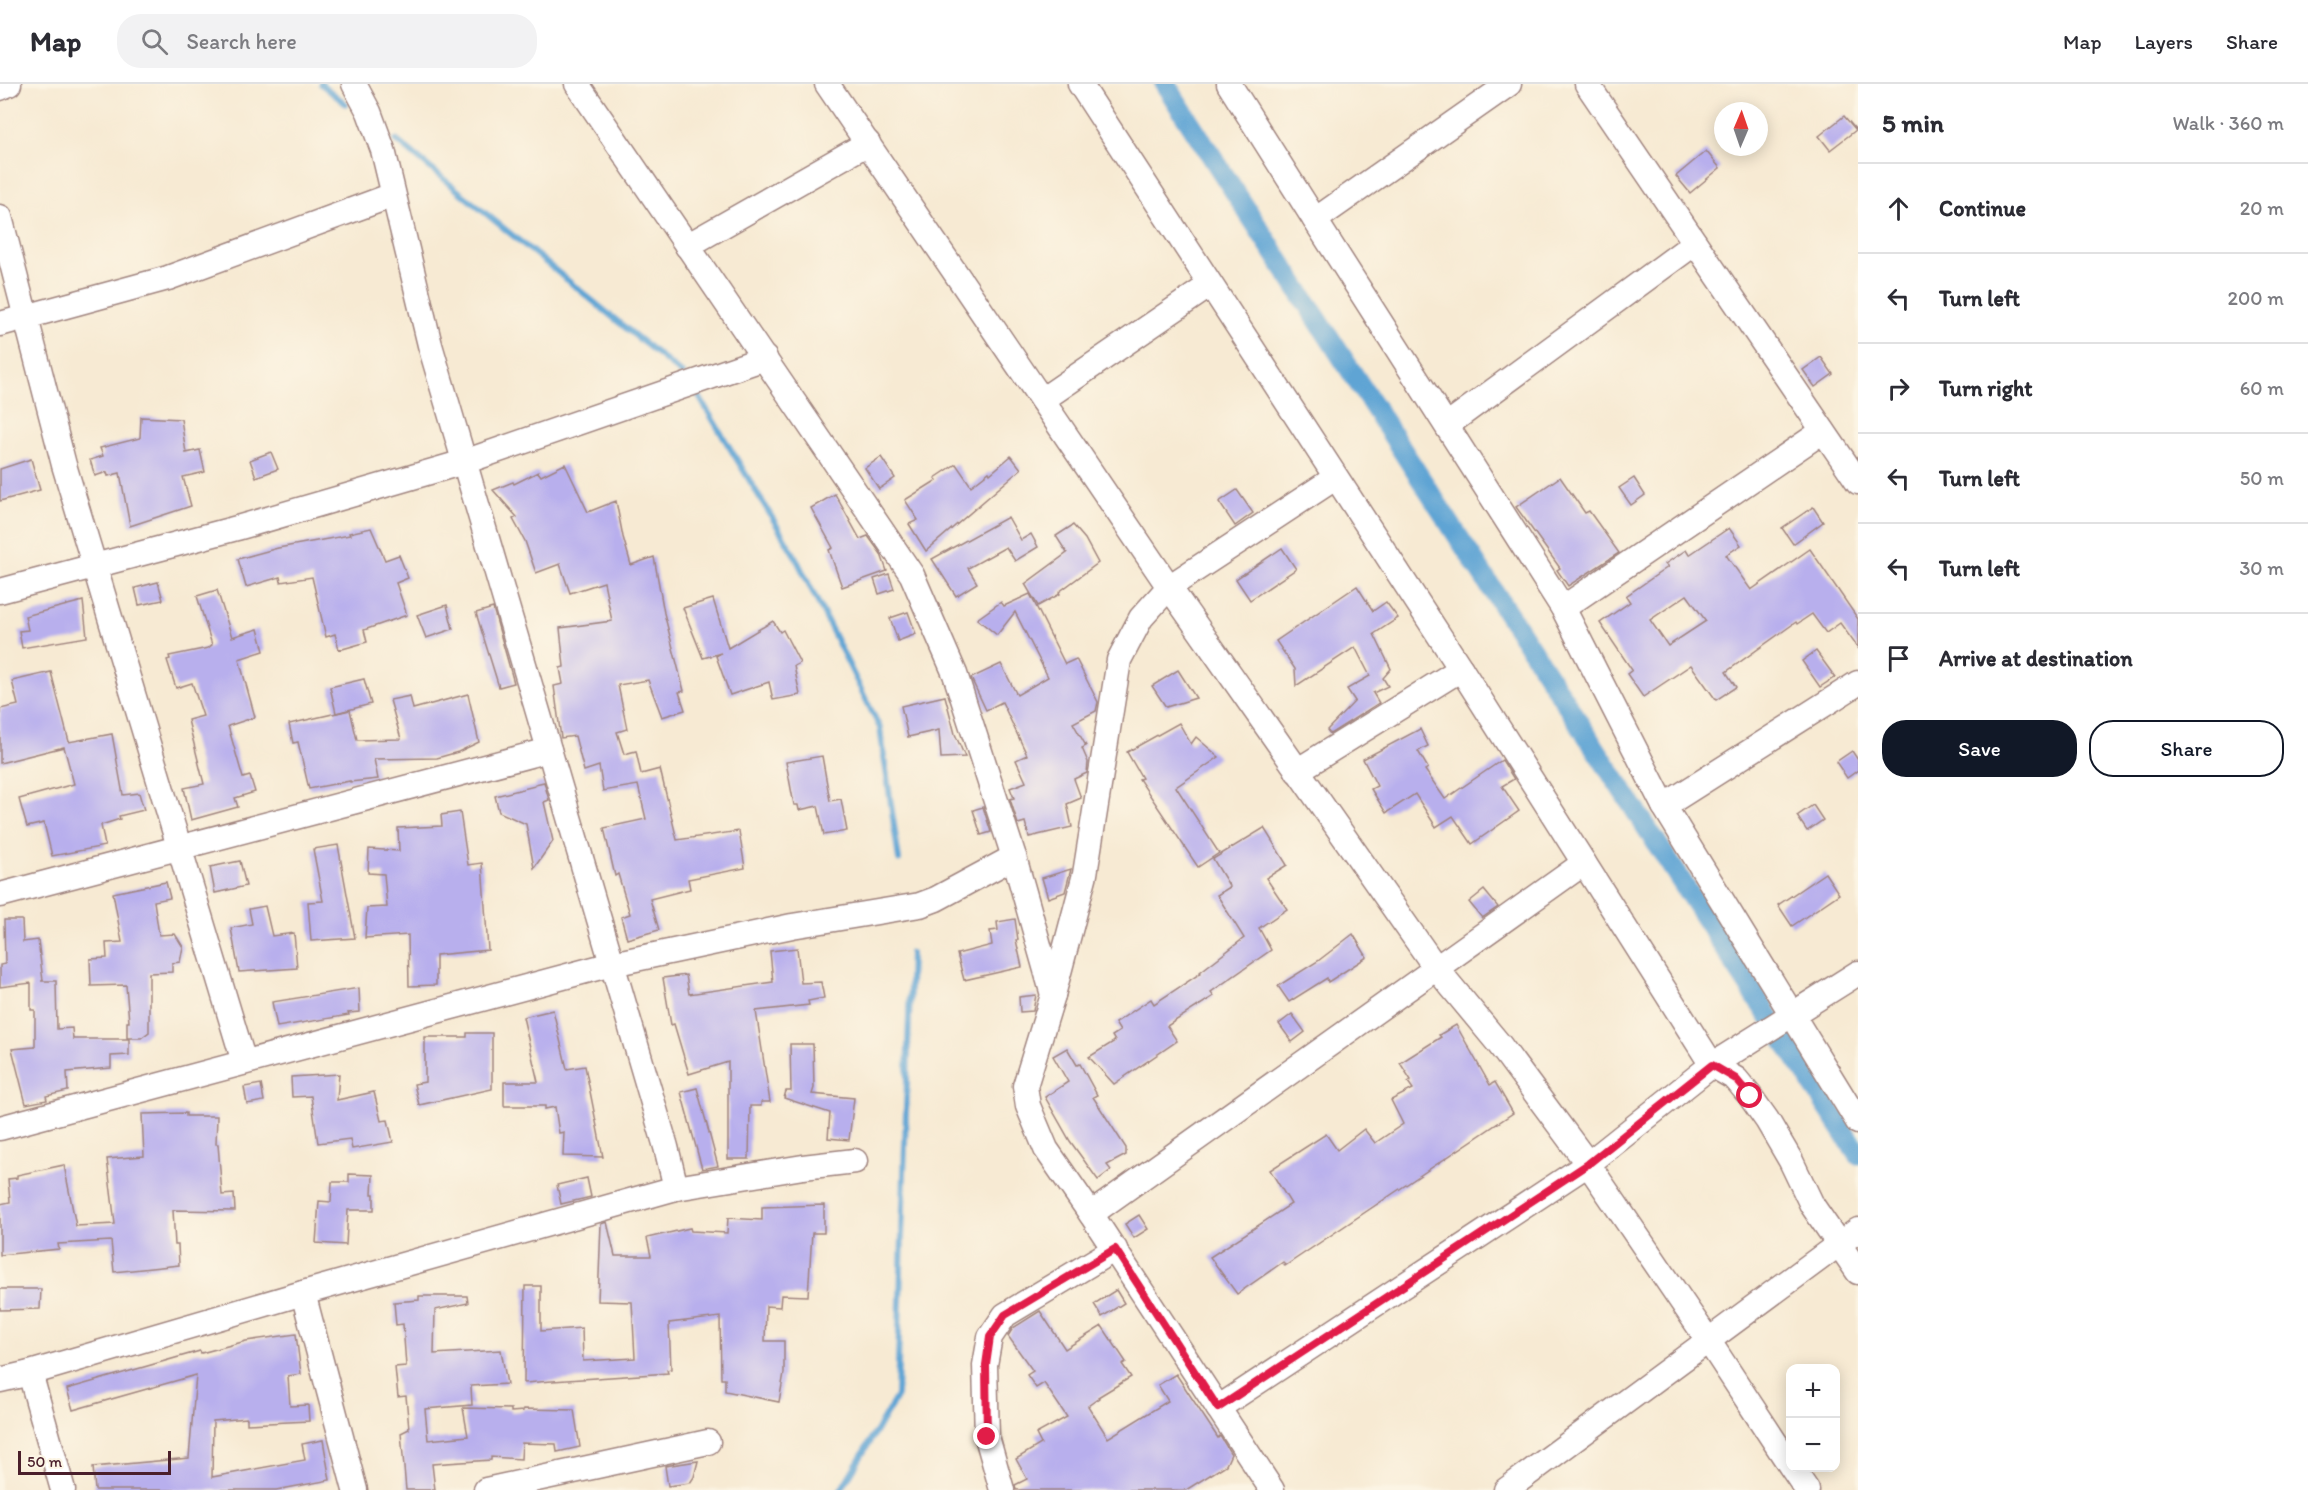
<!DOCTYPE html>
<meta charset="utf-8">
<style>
:root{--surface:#fff;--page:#f2f2f3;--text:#2b2b33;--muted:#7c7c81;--line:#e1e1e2;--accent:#111827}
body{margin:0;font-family:Itim,sans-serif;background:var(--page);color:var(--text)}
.controls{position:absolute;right:18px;bottom:18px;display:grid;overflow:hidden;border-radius:12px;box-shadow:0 3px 15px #0003}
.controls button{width:54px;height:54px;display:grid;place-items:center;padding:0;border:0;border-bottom:2px solid var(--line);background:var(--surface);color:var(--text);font:30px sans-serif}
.compass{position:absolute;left:1714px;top:18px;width:54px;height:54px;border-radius:50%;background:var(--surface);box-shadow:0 3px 15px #0003;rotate:2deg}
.scale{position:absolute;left:18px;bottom:15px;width:153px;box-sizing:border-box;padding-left:6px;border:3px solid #4a1f2b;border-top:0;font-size:16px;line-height:21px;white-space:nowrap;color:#4a1f2b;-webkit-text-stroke:4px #fcf5e5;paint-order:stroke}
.stop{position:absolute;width:18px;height:18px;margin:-14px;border:4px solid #e11d48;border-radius:50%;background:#fff}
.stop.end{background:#e11d48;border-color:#fff;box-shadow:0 2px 6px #0008}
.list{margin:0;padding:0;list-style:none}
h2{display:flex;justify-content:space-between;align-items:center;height:78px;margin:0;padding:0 24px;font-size:26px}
h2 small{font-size:20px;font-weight:400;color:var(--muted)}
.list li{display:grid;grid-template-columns:39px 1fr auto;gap:18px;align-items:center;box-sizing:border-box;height:90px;padding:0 24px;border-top:2px solid var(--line)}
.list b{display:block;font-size:22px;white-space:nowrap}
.list em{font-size:20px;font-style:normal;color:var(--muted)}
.actions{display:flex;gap:12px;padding:18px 24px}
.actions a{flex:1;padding:14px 0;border:2px solid var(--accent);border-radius:24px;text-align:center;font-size:21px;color:var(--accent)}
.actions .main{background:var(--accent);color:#fff}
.icon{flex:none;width:33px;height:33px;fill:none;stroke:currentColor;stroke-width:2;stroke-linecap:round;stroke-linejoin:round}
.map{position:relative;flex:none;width:1858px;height:1406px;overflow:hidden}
header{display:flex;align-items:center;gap:36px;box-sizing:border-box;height:84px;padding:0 30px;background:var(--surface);border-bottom:2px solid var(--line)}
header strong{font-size:28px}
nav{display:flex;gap:33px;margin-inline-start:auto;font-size:21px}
.search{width:420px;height:54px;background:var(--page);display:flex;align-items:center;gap:15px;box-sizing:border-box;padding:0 21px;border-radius:24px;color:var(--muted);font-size:22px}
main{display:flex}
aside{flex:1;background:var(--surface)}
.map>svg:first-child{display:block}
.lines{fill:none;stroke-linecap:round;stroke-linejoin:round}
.stream{stroke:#5ea4d4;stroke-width:6}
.canal{stroke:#5ea4d4;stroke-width:21}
.building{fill:#b8afed;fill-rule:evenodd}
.minor-casing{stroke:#a0847f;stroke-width:27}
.minor{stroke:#fff;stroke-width:24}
.route{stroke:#e11d48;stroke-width:8}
</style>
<header>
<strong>Map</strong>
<div class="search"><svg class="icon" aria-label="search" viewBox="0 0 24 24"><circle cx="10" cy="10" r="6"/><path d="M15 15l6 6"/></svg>Search here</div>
<nav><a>Map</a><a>Layers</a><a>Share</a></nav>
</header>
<main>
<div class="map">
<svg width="1858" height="1406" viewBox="0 0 1858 1406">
<rect width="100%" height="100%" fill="#fcf5e5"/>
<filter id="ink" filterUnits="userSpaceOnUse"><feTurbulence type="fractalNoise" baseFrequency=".0167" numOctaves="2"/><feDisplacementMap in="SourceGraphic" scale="12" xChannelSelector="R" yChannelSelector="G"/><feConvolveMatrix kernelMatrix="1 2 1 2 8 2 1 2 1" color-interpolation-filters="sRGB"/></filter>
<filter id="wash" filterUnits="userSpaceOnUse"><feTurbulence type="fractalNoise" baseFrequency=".008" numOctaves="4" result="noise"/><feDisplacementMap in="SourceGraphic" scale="24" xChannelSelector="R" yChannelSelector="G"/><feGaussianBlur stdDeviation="1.35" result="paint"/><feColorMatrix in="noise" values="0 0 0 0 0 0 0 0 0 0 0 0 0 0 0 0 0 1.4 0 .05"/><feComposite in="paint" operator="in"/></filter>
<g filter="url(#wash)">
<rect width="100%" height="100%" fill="#f7ead3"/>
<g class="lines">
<!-- stream -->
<g class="stream">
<polyline points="321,0 346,20"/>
<polyline points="396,56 682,290"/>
<polyline points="698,311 794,470 880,644 899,776"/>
<polyline points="841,1406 897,1312 911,869"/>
</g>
<!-- canal -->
<polyline class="canal" points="1165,0 1858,1070"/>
</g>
<g id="blocks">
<!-- building -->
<g class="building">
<polygon points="1844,32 1856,46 1830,66 1819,52"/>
<polygon points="1706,67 1720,84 1690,109 1676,92"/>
<polygon points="1821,273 1833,290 1815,303 1803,286"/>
<polygon points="141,333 181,335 186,369 200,366 205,388 183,393 191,422 130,442 120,389 108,392 107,388 95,392 90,376 103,372 100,364 140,354"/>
<polygon points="271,368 278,385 256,393 250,376"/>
<polygon points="1011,372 1021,385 926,467 909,440 918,436 905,416 937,396 935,394 956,380 971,402 989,388 990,390"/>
<polygon points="881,373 895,394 879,405 865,384"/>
<polygon points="31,375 40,406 0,417 0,385"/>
<polygon points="565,380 588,428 616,417 623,453 631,481 654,473 664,529 684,607 679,608 685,626 662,633 648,596 618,601 627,645 617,648 624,670 636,667 641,690 660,685 677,756 739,747 745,784 688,795 690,805 650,815 659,846 627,855 621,833 630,830 618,790 615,792 604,744 646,735 638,701 603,707 599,682 584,687 575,652 561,654 554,602 563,600 560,584 564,583 560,544 612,537 604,498 570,509 560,480 536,489 525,457 513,435 517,433 493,406 513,398 514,400 538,388 541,392"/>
<polygon points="1560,393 1585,429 1589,427 1619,469 1568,502 1557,486 1560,484 1516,423"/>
<polygon points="1634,394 1645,411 1631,421 1619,404"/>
<polygon points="1237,406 1253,429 1235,442 1219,418"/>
<polygon points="835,410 860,455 868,452 881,470 887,487 842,503 829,466 833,464 811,424"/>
<polygon points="1813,423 1823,438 1793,460 1782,444"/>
<polygon points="1008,433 1021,456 1031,450 1038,463 1015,477 1006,463 968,484 977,499 956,512 932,475"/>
<polygon points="1073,441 1085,455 1098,479 1059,508 1060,510 1038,522 1025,500 1067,469 1056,452"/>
<polygon points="371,444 385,476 399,471 408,494 396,499 407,531 364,546 367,558 339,566 335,550 326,553 312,493 281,498 280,493 246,503 238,475 278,464 350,451 349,449"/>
<path d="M1729,444L1741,461L1726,471L1751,506L1810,465L1858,535V564L1840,539L1826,549L1812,530L1797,540L1796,538L1726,588L1736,603L1716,616L1691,581L1643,613L1627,590L1632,586L1600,539L1630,518L1626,512L1668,483L1665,480L1686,466L1689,471ZM1687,511L1706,537L1668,562L1650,536Z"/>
<polygon points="1282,464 1296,485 1250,516 1236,495"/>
<polygon points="889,490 894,505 879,510 874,495"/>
<polygon points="158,498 163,516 139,521 135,504"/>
<polygon points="1357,502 1373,527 1386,518 1398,534 1374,550 1391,585 1383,594 1388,602 1373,609 1379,619 1330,650 1327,646 1355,617 1347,605 1370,592 1355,563 1296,602 1295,585 1276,557"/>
<polygon points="217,506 232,553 258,545 264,567 239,575 255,633 228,642 243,694 250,692 255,708 235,714 238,723 191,736 184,704 204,700 188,636 203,632 192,599 176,604 167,576 170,575 169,572 208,564 212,561 197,512"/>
<polygon points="1030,510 1065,580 1076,575 1098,618 1096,627 1073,639 1086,662 1082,664 1088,678 1087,689 1074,695 1081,714 1067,720 1072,743 1029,753 1025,738 1018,740 1010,715 1014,714 1010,704 1026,698 1016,676 1027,671 1002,618 986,626 971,594 1001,580 1017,611 1048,593 1015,528 997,551 977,535 1001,518 1004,522"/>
<polygon points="713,515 728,564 773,537 780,548 783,546 800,579 794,582 800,611 773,616 769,598 730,611 716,572 721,569 703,574 683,524"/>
<polygon points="83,517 87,553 22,564 19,547 28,546 25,532"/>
<polygon points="447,521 453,545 426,554 417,531"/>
<polygon points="493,524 514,599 499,603 476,529"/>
<polygon points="908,528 916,550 898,557 890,534"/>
<polygon points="1816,567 1835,593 1820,603 1802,577"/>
<polygon points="1178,586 1196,614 1166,623 1152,602"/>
<polygon points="51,588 69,658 112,650 123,711 139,709 144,726 119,732 120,735 101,741 105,762 52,772 44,739 27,743 19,715 74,700 64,663 0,679 0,625 18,621 12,597"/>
<polygon points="364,595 371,620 336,629 330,603"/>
<polygon points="468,610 479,658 458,668 437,674 374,675 378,695 350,698 350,697 309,705 298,658 293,659 289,640 350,626 357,656 401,655 390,616 410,612 413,625"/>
<polygon points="945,612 955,650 965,673 941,674 939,646 908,653 901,622"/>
<polygon points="1179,639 1191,660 1196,653 1219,673 1176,703 1219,769 1198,783 1139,695 1142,694 1127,668"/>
<polygon points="1420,645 1428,662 1418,667 1428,684 1425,686 1445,715 1502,676 1514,695 1502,702 1519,727 1472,760 1453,732 1436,743 1415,710 1386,729 1371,705 1377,702 1363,675"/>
<polygon points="1852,667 1858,676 1858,686 1847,694 1836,678"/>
<polygon points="822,672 830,717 841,715 847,747 824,751 818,722 799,726 798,721 794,721 786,678"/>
<polygon points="544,698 549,716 544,718 553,757 534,784 526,740 499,728 495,712 535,702 535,700"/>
<polygon points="1813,721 1823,736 1807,747 1797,732"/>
<polygon points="983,723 991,748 981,751 973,726"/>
<polygon points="460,728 468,781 482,779 488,866 436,871 436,901 409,902 408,851 365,854 367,824 387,823 384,790 368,789 369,765 399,767 398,744 442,742 441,731"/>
<polygon points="1264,744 1287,781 1266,794 1287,825 1259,844 1271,866 1211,908 1214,912 1167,942 1177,957 1114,1000 1089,973 1115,957 1112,952 1120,947 1115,939 1151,915 1154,920 1201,889 1200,888 1244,854 1217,811 1230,803 1213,775"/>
<polygon points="338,761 355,854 311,857 308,818 323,817 313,765"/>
<polygon points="240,777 246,802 215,809 210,783"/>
<polygon points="1071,785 1065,808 1048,814 1042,794"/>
<polygon points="1825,789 1839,810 1792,842 1778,821"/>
<polygon points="166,798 170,814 154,817 159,851 175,850 183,863 180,878 172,879 172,888 149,889 149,948 141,954 127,954 127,938 129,938 126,901 91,902 90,875 107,874 106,859 122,858 113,809"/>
<polygon points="1484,806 1498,823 1482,834 1469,818"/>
<polygon points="265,822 272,852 294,849 297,884 239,888 231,844 252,840 249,825"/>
<polygon points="1015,835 1018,856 1016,856 1022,883 964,896 957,870 992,861 990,847 998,846 997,838"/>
<polygon points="4,836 22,836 23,858 38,856 43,897 41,897 56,897 57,945 72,944 73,955 129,955 129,971 111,972 111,984 67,988 68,1007 46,1012 47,1016 26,1020 12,965 35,963 35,926 31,926 31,899 0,903 0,881 5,880"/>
<polygon points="1353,850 1367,873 1328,898 1327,894 1289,918 1278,902 1318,877"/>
<polygon points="797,864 801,899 821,898 824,914 808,917 809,921 756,927 770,1018 761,1018 761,1022 750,1022 749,1075 728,1075 728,978 689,990 674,940 671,941 663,894 686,891 689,910 773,898 770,867"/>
<polygon points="359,904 360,928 348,929 349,931 277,943 272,918"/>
<polygon points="1036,911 1033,927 1020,928 1019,913"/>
<polygon points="553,926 567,985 585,982 603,1073 563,1072 564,1048 559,1049 555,1023 545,1025 545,1022 504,1022 504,998 538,998 523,933"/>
<polygon points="1292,930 1305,948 1292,958 1279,940"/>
<polygon points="1456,941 1490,1001 1495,998 1513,1029 1285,1182 1283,1178 1237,1210 1210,1173 1291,1120 1270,1086 1326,1050 1337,1066 1364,1045 1375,1059 1403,1040 1391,1016 1413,1005 1408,998 1411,996 1400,979 1441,953 1439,951"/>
<polygon points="467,949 492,949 492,1005 419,1021 414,1000 425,998 425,953 467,953"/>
<polygon points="790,960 813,960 814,1004 812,1010 854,1014 849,1056 828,1054 830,1029 784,1014 786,1007 791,1007"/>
<polygon points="1067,964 1077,981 1080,980 1097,1011 1093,1013 1126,1064 1126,1071 1107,1081 1111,1086 1098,1096 1070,1057 1045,1013 1068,998 1053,972"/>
<polygon points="339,990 337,1016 374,1008 381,1037 388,1036 393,1058 352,1065 350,1055 318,1059 311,1012 292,1013 291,993"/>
<polygon points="261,1000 264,1017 247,1020 244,1003"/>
<polygon points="697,1004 718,1082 702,1085 681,1008"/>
<polygon points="186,1029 186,1032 217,1032 216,1060 218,1060 222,1111 234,1110 235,1127 173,1126 175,1161 178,1161 179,1181 114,1188 111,1157 58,1160 59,1165 0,1171 0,1120 10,1118 8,1095 17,1094 17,1091 64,1081 76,1142 115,1140 107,1075 144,1072 142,1030"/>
<polygon points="349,1090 373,1091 372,1110 374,1110 374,1126 348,1126 346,1161 316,1159 319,1117 331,1118 332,1098 349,1098"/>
<polygon points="587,1094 591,1113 561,1120 557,1101"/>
<polygon points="824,1121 824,1149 812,1149 808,1212 781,1211 780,1223 766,1222 765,1257 784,1257 784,1289 779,1318 725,1307 725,1295 721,1295 720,1233 669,1239 671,1285 667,1286 668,1289 524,1299 525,1202 541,1202 541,1247 582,1244 583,1277 635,1274 632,1218 598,1217 601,1140 607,1138 615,1172 651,1172 647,1154 690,1144 691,1147 727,1149 728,1134 762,1136 762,1123"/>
<polygon points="1139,1131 1148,1145 1134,1154 1125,1140"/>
<polygon points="0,1205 41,1205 40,1225 0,1226"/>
<polygon points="1116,1206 1124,1219 1102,1233 1094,1220"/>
<polygon points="419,1212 467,1212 468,1219 435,1226 434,1270 501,1266 507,1300 471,1302 472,1321 425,1325 428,1356 468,1352 463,1324 511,1325 511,1328 523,1327 523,1325 574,1326 580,1363 557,1368 556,1360 522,1359 521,1375 491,1373 491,1376 432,1380 435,1406 406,1406 401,1349 409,1345 406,1312 398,1313 395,1283 406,1282 403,1240 396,1241 394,1218 419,1216"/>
<polygon points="1040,1227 1065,1265 1102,1242 1126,1278 1122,1280 1131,1293 1098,1313 1099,1314 1088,1322 1108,1354 1168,1317 1158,1301 1176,1290 1218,1354 1220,1352 1231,1370 1226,1381 1186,1406 1016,1406 1015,1401 1027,1395 1016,1375 1041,1360 1036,1350 1067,1333 1044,1299 1036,1304 1027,1291 1033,1287 1008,1252 1013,1244"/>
<polygon points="296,1250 301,1290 288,1292 290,1322 308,1321 309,1337 247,1340 247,1334 213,1337 212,1393 305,1376 302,1360 323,1356 330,1396 276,1406 95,1406 93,1383 189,1374 196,1291 73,1326 67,1305 200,1267 201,1269 246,1257"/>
<polygon points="698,1377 694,1393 690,1399 668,1402 665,1382"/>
</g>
</g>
</g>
<g filter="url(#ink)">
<use href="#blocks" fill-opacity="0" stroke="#a0847f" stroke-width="1.5"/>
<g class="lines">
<defs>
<g id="minor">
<polyline points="354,0 369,28 383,66 430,261 666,1063 676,1104"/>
<polyline points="577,0 912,491 955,590 1014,773 1053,911 1025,1002 1028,1022 1046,1065 1091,1130 1272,1406"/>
<polyline points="827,0 1169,503 1436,884 1499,960 1588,1080 1708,1256 1790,1381"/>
<polyline points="1080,0 1461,585 1712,981 1736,995 1750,1012 1767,1036 1791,1077 1812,1121 1858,1188"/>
<polyline points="1229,0 1315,136 1509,0"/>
<polyline points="1587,0 1858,398"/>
<polyline points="0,4 9,0"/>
<polyline points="0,133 64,381 244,978"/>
<polyline points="1315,136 1563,524 1664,722 1858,1038"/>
<polyline points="687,162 868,59"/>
<polyline points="0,240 168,194 393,111"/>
<polyline points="1042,316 1210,201"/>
<polyline points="1447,341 1695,159"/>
<polyline points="0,507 237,444 464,378 765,274"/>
<polyline points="1563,524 1823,347"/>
<polyline points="1297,687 1461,585"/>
<polyline points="1664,722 1858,599"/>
<polyline points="0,811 549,666"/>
<polyline points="1053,911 1085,790 1119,576 1141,534 1169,503 1335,394"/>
<polyline points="0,1044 612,880 792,842 920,821 936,815 1014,773"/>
<polyline points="1091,1130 1584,779"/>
<polyline points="303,1209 355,1406"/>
<polyline points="30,1289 63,1406"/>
<polyline points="0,1296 30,1289 303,1209 676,1104 803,1083 855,1077"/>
<polyline points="1218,1324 1588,1080 1712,981 1858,889"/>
<polyline points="1792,1384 1807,1406"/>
<polyline points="486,1406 708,1358"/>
<polyline points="1002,1406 987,1353 985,1281 990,1253 1005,1231 1115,1165"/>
<polyline points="1506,1406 1858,1146"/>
</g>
</defs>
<!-- minor casing -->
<use href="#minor" class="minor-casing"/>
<!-- minor -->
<use href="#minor" class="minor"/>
</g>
</g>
<g class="lines" filter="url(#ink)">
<!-- route -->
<polyline class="route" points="987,1353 986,1281 990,1253 1005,1231 1115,1165 1218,1324 1588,1080 1712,981 1736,995 1750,1012"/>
</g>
</svg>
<div class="controls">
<button>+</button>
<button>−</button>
</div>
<svg class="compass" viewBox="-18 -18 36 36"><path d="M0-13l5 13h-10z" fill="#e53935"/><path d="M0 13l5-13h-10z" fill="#7c7c81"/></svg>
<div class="scale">50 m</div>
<div class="stop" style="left:1750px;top:1012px"></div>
<div class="stop end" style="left:987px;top:1353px"></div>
</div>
<aside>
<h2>5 min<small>Walk · 360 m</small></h2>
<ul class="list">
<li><svg class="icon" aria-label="ahead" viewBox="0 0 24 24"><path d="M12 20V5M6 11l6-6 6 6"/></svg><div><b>Continue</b></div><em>20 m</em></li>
<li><svg class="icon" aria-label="left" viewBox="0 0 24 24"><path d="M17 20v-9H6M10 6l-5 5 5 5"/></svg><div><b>Turn left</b></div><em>200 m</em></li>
<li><svg class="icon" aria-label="right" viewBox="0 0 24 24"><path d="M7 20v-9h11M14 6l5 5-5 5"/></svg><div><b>Turn right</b></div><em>60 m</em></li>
<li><svg class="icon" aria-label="left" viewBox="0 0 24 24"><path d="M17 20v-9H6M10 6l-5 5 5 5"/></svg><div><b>Turn left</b></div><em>50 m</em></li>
<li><svg class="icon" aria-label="left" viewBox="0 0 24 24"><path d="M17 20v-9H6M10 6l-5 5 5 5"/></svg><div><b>Turn left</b></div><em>30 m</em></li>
<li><svg class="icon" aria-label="arrive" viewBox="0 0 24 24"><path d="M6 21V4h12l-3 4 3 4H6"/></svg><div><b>Arrive at destination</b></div></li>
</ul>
<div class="actions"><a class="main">Save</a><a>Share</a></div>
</aside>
</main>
